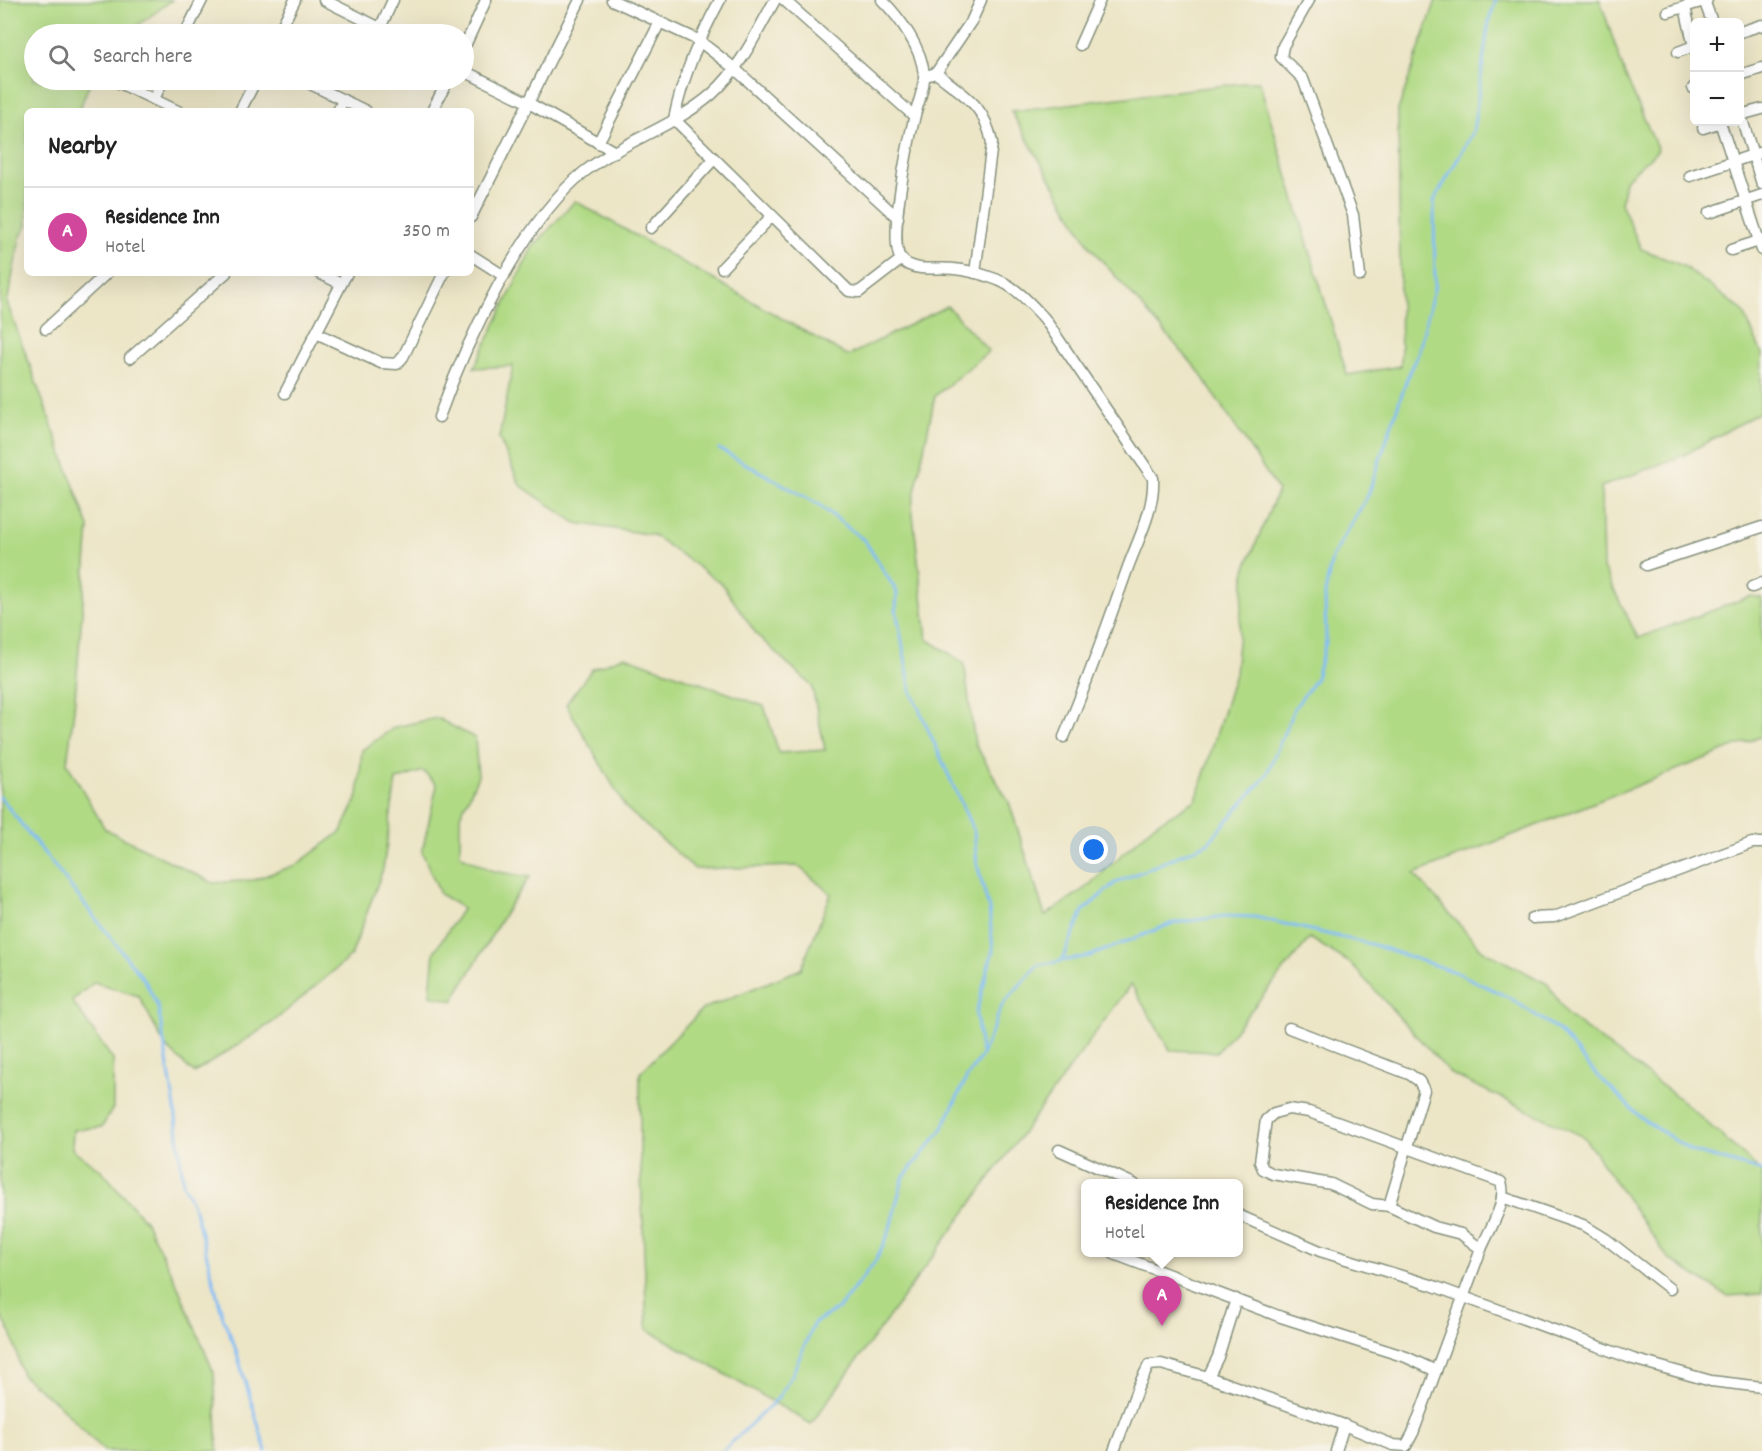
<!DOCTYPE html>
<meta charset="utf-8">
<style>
:root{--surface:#fff;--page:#f6f6f6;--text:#222;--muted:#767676;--line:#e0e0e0;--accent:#d93025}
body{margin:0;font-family:Dekko,sans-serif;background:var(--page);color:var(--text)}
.controls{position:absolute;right:18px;top:18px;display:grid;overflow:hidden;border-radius:9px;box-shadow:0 6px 24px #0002}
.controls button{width:54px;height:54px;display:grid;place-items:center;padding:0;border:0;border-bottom:2px solid var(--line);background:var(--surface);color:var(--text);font:30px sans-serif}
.you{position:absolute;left:1094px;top:850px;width:21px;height:21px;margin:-15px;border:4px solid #fff;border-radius:50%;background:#1a73e8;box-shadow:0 0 0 9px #1a73e833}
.badge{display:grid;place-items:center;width:39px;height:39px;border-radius:50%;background:var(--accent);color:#fff;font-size:20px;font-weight:700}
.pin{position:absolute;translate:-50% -50px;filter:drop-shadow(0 2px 3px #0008)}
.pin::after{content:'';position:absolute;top:32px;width:21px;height:18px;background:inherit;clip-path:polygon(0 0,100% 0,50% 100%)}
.popup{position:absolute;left:1081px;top:1179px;width:162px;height:78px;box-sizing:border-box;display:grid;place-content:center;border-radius:9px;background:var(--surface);filter:drop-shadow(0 2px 4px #0005);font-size:20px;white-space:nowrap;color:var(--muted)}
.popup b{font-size:22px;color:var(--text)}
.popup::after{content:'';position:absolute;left:50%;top:100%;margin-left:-12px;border:12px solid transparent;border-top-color:var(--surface)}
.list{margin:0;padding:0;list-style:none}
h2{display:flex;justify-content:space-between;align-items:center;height:78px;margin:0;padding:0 24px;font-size:26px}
h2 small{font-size:20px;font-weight:400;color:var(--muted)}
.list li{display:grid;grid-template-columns:39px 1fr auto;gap:18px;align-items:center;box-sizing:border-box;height:90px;padding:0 24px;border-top:2px solid var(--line)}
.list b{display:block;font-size:22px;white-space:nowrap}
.list p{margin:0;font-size:20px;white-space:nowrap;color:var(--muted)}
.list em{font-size:20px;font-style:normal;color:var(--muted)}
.icon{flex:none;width:33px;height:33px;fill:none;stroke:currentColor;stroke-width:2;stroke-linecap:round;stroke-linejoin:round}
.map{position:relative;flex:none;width:1762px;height:1451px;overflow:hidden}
.search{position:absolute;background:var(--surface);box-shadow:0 6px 24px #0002;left:24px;top:24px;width:450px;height:66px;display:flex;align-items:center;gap:15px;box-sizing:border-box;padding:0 21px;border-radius:33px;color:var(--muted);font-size:22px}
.panel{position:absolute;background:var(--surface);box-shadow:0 6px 24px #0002;left:24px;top:108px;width:450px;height:168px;border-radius:9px}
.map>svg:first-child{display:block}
.green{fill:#b1da85;stroke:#688c5c;stroke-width:1.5}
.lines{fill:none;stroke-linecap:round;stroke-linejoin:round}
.stream{stroke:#83bdf5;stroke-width:3}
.street-casing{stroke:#86917d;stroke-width:13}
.street{stroke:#fff;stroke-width:10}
</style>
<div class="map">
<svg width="1762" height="1451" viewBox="0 0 1762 1451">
<rect width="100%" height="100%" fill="#f7f3e8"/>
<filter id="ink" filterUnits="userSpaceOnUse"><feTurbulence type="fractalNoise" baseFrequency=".0167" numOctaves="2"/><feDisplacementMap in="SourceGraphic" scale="12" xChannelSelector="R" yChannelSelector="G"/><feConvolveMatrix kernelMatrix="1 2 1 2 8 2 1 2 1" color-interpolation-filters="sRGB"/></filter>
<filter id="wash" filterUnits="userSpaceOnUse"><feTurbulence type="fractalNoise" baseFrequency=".008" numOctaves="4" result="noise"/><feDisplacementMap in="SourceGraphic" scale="24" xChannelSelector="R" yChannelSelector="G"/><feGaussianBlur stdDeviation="1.35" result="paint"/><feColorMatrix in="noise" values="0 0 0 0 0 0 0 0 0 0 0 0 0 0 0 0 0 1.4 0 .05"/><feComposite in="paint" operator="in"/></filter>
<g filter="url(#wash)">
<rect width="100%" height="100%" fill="#ece5c6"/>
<!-- green -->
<g class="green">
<polygon points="0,0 172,0 126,34 34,34 34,80 91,80 79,111 27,111 27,225 20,238 7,303 89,527 74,710 67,763 105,829 213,883 253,880 296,865 342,831 358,796 362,750 395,727 437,718 475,738 478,776 460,816 460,855 493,871 530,877 511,903 453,1001 430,995 434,952 463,908 440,894 422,852 437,785 423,771 396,780 383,869 351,956 273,1022 194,1073 165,1046 139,996 94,982 72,1001 113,1060 113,1108 102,1127 73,1130 72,1149 102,1171 146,1222 175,1280 214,1373 218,1451 104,1451 58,1404 22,1375 12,1335 0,1314"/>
<polygon points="1436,0 1600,0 1625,75 1658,150 1625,180 1621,203 1641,249 1683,266 1743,311 1762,354 1760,412 1684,455 1601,487 1603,568 1638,638 1751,596 1762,598 1762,736 1414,874 1482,950 1548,984 1567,1015 1684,1102 1762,1172 1762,1294 1727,1296 1668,1258 1584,1137 1451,1074 1350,963 1310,938 1217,1052 1170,1050 1131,984 811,1424 647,1329 640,1148 640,1073 703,1009 801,969 831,894 798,866 695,869 626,808 566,704 592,669 625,656 764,706 779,753 825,750 812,686 757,635 722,584 653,535 576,523 520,485 499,438 513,366 474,368 532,248 575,201 848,356 947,306 989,351 935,396 912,506 927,639 964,663 975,744 1009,802 1045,916 1088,886 1154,825 1196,800 1235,674 1245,570 1278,490 1197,369 1090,247 1011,111 1259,81 1347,375 1401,366 1398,110"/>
</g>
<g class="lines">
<!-- stream -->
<g class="stream">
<polyline points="719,449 818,504 865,541 897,592 896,609 911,691 974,832 977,864 989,909 993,950 976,1013 981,1051"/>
<polyline points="0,797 145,981 158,1007 175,1108 183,1183 195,1210 223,1318 234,1344 266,1451"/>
<polyline points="1063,958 1083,911 1115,883 1208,843 1266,776 1294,709 1316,678 1326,642 1325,593 1332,558 1368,495 1410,370 1418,354 1435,285 1434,201 1473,132 1489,20 1496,0"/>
<polyline points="723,1451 778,1398 793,1373 814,1323 839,1308 876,1260 889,1232 903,1178 941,1131 967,1077 982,1055 1002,1005 1038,965 1090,956 1173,923 1225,916 1255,917 1374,945 1458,973 1510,998 1558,1030 1596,1074 1640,1117 1691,1151 1762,1171"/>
</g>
</g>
</g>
<g filter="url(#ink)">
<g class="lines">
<defs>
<g id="street">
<polyline points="324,0 392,34"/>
<polyline points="612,0 698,40 734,68 898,218"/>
<path d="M720,0C699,39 683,75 674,119L849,291L859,292L902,259"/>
<polyline points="784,0 914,116"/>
<path d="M882,0C900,18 922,48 924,75C925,87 918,103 915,115C909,139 887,242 901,259C913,273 938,267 954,269C968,270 985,275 998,280C1017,288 1030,303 1044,318L1153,478C1155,508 1138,540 1128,567C1108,624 1088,681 1064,737"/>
<polyline points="1309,0 1283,46 1281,57 1303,79 1353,215 1360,276"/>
<polyline points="1704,0 1712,22"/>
<polyline points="1685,7 1694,47"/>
<polyline points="1668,12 1707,0"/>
<polyline points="380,28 393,0"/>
<polyline points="1740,32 1762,25"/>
<polyline points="185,34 202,0"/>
<polyline points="278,34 295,0"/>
<polyline points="1080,45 1100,0"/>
<polyline points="464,48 486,0"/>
<polyline points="1678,52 1694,46"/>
<polyline points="464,71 527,102 615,152"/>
<path d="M936,73C964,95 985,105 992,143L975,273"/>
<polyline points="929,75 936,73 972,20 981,0"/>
<polyline points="1740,75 1762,68"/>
<polyline points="113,80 178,111"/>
<polyline points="302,80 366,111"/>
<polyline points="1693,88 1694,87"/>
<polyline points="154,99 163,80"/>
<polyline points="240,111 256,80"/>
<polyline points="338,111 343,100"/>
<polyline points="432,111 448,80"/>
<polyline points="1740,113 1762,184"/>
<polyline points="1740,115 1762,109"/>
<polyline points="1720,122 1762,250"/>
<polyline points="1703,128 1721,122"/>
<polyline points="598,143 660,22"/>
<polyline points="1690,176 1762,152"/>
<polyline points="1709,213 1762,195"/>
<polyline points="471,217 580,0"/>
<polyline points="651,228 714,159"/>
<polyline points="1731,250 1762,240"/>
<polyline points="471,255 504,276"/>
<polyline points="722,268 772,216"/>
<polyline points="319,273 341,284"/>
<polyline points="46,329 107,273"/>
<polyline points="316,333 381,363 397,364 403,357 444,273"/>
<polyline points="130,358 226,273"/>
<polyline points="285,393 347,273"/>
<path d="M439,417C466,342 522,222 584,172C623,141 674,127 712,94C740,69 757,32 775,0"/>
<polyline points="1646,565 1762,527"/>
<polyline points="1752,587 1762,583"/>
<polyline points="1532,918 1554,917 1752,843 1762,843"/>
<polyline points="1289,1028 1409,1074 1419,1081 1424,1090 1389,1206"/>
<path d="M1289,1109L1309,1112L1501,1182C1508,1202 1489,1230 1481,1249L1461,1234L1434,1227L1389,1206L1372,1204L1331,1184L1273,1174L1263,1169L1260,1162L1266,1120L1274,1113Z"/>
<polyline points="1059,1150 1134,1184"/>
<polyline points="1502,1197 1583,1225 1606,1239 1670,1289"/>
<polyline points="1238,1215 1320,1251 1431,1285 1633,1359 1711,1381 1762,1387"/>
<polyline points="1114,1254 1281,1317 1406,1357 1436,1371"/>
<polyline points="1208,1377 1344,1425"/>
<polyline points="1114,1451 1138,1387 1149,1365 1161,1364 1208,1377 1218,1357 1236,1299"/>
<polyline points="1336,1451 1344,1425 1393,1445 1406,1446 1413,1433 1481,1249"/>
</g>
</defs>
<!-- street casing -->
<use href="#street" class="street-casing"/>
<!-- street -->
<use href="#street" class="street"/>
</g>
</g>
</svg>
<div class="controls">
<button>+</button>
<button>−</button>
</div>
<div class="you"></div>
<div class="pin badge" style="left:1162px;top:1326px;background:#d1479c">A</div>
<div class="popup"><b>Residence Inn</b>Hotel</div>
<div class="search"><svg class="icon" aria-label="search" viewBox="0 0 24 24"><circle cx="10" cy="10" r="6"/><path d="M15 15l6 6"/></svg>Search here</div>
<section class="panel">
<h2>Nearby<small></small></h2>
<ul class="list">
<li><span class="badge" style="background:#d1479c">A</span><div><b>Residence Inn</b><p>Hotel</p></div><em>350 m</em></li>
</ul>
</section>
</div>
